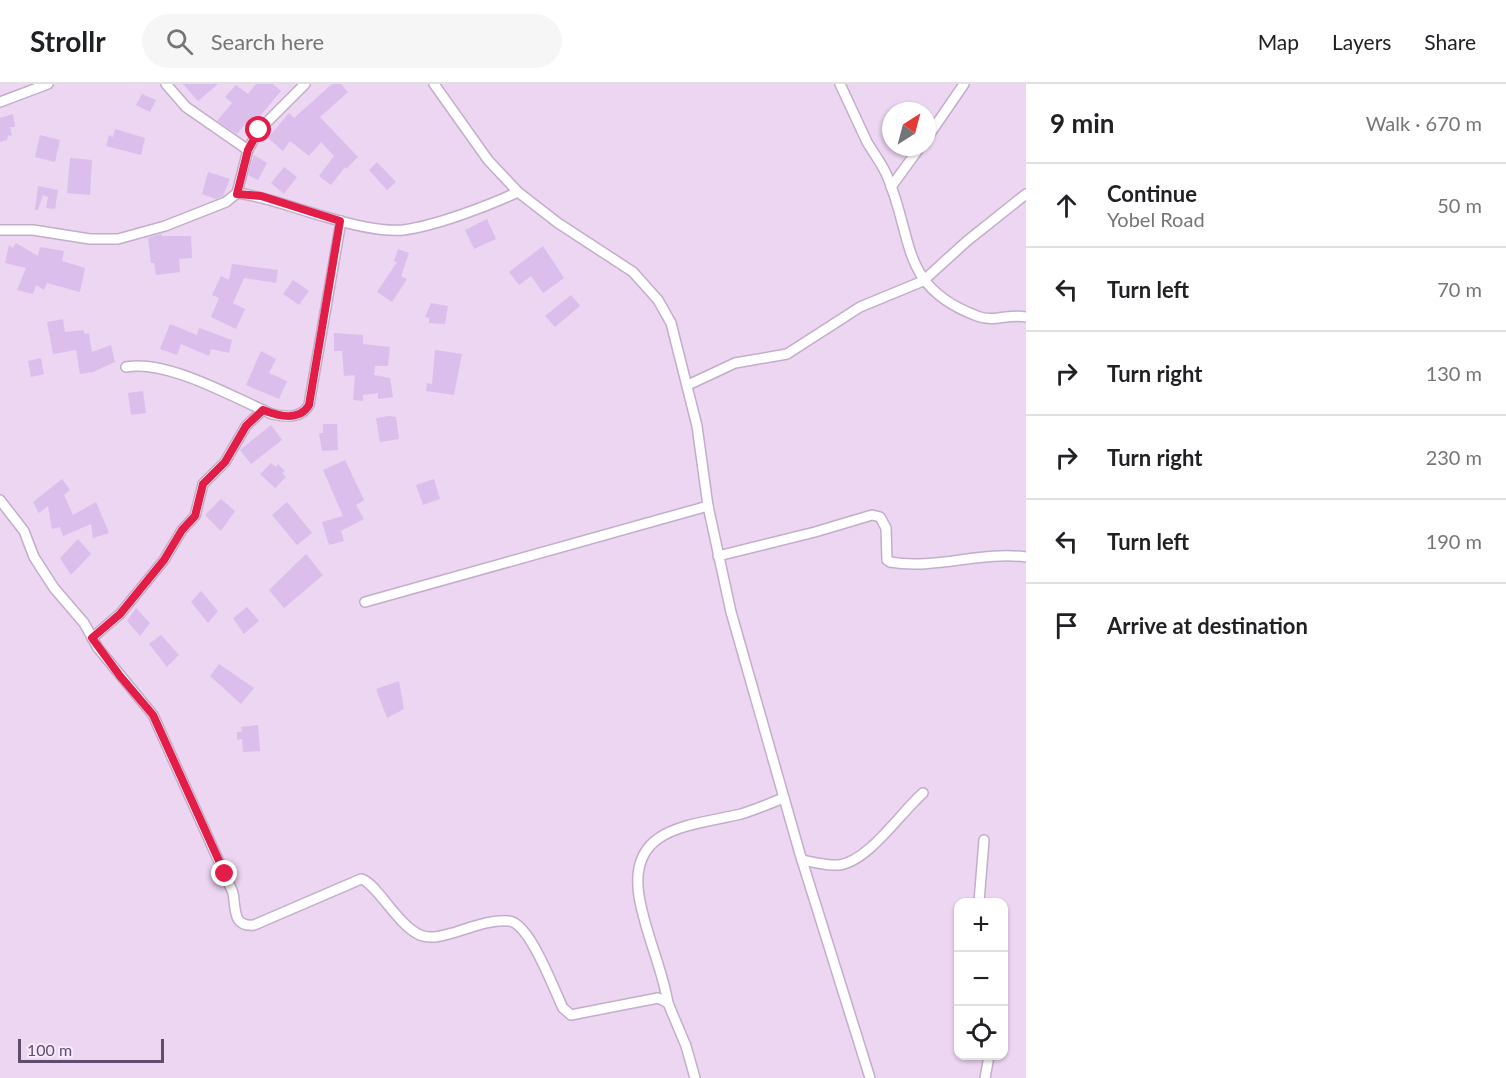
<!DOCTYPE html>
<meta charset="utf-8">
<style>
:root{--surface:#fff;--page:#f6f6f6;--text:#202124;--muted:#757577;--line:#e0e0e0}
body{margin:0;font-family:Lato,sans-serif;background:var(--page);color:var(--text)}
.controls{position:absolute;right:18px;bottom:18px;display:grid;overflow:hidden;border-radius:12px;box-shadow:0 2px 4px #0004}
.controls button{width:54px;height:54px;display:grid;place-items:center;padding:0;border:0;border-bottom:2px solid var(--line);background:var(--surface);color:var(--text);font:30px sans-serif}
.compass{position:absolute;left:882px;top:18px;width:54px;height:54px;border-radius:50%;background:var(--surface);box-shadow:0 2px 4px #0004;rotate:36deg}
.scale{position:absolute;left:18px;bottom:15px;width:146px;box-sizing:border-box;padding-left:6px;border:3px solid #604d6e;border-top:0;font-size:16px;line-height:21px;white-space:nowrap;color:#604d6e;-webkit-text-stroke:4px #f9e9fc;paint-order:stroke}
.stop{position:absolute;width:18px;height:18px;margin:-14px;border:4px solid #e11d48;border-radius:50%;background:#fff}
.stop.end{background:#e11d48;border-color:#fff;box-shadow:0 2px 6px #0008}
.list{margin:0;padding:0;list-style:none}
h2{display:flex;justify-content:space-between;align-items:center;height:78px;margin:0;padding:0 24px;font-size:26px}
h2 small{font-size:20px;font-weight:400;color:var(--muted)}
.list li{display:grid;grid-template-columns:39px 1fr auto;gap:18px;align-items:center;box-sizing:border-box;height:84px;padding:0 24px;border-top:2px solid var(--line)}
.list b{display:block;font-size:22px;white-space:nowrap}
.list p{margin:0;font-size:20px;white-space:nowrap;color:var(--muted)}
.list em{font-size:20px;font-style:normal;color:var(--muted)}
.icon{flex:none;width:33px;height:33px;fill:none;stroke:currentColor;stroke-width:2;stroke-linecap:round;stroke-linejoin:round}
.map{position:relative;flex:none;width:1026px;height:994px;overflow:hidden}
header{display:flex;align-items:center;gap:36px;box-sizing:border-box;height:84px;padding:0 30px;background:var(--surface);border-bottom:2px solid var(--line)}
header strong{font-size:28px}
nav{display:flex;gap:33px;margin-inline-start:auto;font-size:21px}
.search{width:420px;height:54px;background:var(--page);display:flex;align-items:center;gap:15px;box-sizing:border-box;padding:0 21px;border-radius:33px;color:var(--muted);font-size:22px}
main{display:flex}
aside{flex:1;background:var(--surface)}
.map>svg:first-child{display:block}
.residential{fill:#ecd6f2;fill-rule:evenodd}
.building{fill:#dbbeeb}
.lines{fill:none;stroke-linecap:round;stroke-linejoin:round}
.minor-casing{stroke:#c2aecb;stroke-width:12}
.minor{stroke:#fff;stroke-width:9}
.route{stroke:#e11d48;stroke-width:8}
</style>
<header>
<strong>Strollr</strong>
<div class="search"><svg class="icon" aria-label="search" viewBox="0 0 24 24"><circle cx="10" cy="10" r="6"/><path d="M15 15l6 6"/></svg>Search here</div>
<nav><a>Map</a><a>Layers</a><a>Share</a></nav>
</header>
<main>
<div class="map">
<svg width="1026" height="994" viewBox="0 0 1026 994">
<rect width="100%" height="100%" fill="#f6e3f9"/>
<!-- residential -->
<path class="residential" d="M0,0H1026V994H0ZM891,27H927V63H891ZM958,818H1004V972H958Z"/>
<!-- building -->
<g class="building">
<polygon points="183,0 218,0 198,17"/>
<polygon points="256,0 273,0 281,7 255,38 250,34 237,50 217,37 232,19 225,13 236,1 248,10"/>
<polygon points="332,0 341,0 348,8 320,33 358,73 346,85 345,83 331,101 319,92 334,72 321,58 309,72 290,57 283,67 268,54 289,29 294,34"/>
<polygon points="142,10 156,16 150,28 136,21"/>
<polygon points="13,30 15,43 10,43 12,52 8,51 7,56 0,58 0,34"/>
<polygon points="115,45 145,54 141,71 106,62 109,51 113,53"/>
<polygon points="40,51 60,56 55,78 35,73"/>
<polygon points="254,71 267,79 258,96 248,91"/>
<polygon points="70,74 92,76 90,111 67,109"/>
<polygon points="377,78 396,98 387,106 369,86"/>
<polygon points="284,83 297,93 284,110 271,99"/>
<polygon points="208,88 230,95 223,112 216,115 202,110"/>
<polygon points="38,102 58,106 55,125 46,124 48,113 43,111 38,126 35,126"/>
<polygon points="487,135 496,155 474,165 465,146"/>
<polygon points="161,150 162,152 191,152 192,174 179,175 180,188 156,191 154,179 151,179 148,154"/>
<polygon points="16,159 38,172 40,163 64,167 62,177 85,184 80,208 47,199 44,206 36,201 33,210 17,206 26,184 5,179 9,161 13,164"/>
<polygon points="543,162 564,194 543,209 531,192 519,201 509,188"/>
<polygon points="398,165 409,169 401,192 407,195 392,218 377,208 397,178 394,177"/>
<polygon points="232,180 278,186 276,199 244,194 233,219 245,225 236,245 211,233 219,214 212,211 221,192 229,196"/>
<polygon points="293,196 309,207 299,221 283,210"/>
<polygon points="571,211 580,222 555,243 545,232"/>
<polygon points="431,219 448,222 445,240 429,239 429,234 425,233"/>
<polygon points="63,235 65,248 83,246 85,250 89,249 92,268 111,261 115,278 93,288 80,290 76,266 53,270 47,238"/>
<polygon points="170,240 197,251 199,244 232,256 229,269 211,265 209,272 181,260 177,271 160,265"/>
<polygon points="334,249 363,251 363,260 390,263 388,282 375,282 374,291 390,294 393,313 378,315 378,309 363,311 363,317 353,316 355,291 344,292 342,267 334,267"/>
<polygon points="435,266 462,270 454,311 426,307 427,299 432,300"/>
<polygon points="261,267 276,275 269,289 287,297 279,315 246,301"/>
<polygon points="41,274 44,290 31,293 28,277"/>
<polygon points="143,307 146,329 131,331 128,309"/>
<polygon points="389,332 396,333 399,355 380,358 376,334"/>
<polygon points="323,340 337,340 338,366 322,367 319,349 323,349"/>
<polygon points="271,341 282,356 251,380 240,366"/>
<polygon points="345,376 364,416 356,421 364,435 341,447 344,457 329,461 322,438 343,432 323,386"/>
<polygon points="271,379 276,383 278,380 285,387 282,389 286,393 275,404 260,390"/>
<polygon points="62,395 70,406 64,411 73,431 96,418 109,449 93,454 91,440 63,452 60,443 52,445 48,422 39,429 33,418"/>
<polygon points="434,395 440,415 423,421 416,401"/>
<polygon points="221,415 235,427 221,447 205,431"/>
<polygon points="287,418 312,449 297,461 272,431"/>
<polygon points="78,455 91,470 71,491 60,474"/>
<polygon points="306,470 323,491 284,524 269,506"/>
<polygon points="201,507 218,527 208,539 191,518"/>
<polygon points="247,523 259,537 244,550 233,534"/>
<polygon points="136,524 150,539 140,552 127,537"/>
<polygon points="161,551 179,571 167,583 149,560"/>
<polygon points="219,580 254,604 241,620 210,592"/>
<polygon points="399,597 404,625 387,634 376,605"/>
<polygon points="258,641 260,667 243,668 242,655 237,656 237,648 242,648 241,643"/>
</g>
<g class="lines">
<defs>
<g id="minor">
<polyline points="166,0 186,23 248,66"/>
<polyline points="434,0 488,76 518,108 558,139 633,188 658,216 671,239 697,342 708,422 731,528 800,770 870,994"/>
<path d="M840,0C849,19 858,39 867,58C874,70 883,81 888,94C914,157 900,203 977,232C995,239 1008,229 1026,233"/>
<polyline points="0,18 48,0"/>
<polyline points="927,54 964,0"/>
<polyline points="891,103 920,63"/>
<path d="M237,109C268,113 296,125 326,133C349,140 379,148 403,146C435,142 488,122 518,108"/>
<polyline points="0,146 33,146 90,155 118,155 165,142 226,118 237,109 248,66 259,46 305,0"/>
<path d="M126,283C167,275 232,313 272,330C286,333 301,335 309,321L341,137"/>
<polyline points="688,301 735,279 787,270 860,223 923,197 967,157 1026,110"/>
<path d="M0,416L24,447L34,473L54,504L84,539L98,564L153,631L225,791C227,797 231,803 233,809C236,824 232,843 254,841L361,795C376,798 397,841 420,851C432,856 444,851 456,848C472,843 493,835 509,837C530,839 554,906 563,924L571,931L658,914L668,919L686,962L695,994"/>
<path d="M718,472L815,448L872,431L880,433L886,444L887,476L890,478C935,486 981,467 1026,473"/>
<polyline points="365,518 708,422"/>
<polyline points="92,554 120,530 164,476 182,446 195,432 203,400 225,378 246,342 263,326"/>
<path d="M802,776C813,778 827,782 839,781C869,777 901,728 923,709"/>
<polyline points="979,818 984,756"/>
<path d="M668,919C662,883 645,849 639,812C628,742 691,742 741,730C755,726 770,719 784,714"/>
<polyline points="985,994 989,972"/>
</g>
</defs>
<!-- minor casing -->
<use href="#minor" class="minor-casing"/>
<!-- minor -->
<use href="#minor" class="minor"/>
</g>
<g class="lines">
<!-- route -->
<path class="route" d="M225,790L153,631L120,592L92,554L120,530L164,476L182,446L195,432L203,400L225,378L246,342L263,326C278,332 299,338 309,321L340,137L261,112L237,110L248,66L259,46"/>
</g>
</svg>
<div class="controls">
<button>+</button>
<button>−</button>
<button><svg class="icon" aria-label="locate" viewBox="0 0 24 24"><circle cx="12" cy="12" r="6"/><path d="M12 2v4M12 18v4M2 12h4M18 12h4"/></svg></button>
</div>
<svg class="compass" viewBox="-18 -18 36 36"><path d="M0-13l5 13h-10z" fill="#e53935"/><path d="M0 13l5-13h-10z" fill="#757577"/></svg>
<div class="scale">100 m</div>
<div class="stop" style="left:259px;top:46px"></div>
<div class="stop end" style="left:225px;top:790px"></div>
</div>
<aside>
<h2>9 min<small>Walk · 670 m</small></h2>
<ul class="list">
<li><svg class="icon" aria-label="ahead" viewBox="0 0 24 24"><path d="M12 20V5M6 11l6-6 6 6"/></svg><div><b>Continue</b><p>Yobel Road</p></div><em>50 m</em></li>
<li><svg class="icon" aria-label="left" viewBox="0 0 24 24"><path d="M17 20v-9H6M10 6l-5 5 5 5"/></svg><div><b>Turn left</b></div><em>70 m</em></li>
<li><svg class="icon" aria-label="right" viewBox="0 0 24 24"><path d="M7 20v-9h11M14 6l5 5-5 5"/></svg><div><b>Turn right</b></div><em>130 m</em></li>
<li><svg class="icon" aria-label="right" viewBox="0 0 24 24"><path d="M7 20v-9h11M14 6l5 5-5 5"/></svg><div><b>Turn right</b></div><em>230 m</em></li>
<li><svg class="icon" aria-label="left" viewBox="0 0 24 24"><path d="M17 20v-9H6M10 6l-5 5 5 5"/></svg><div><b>Turn left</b></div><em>190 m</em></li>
<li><svg class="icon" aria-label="arrive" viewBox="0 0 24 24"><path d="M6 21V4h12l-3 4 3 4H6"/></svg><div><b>Arrive at destination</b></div></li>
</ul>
</aside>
</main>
